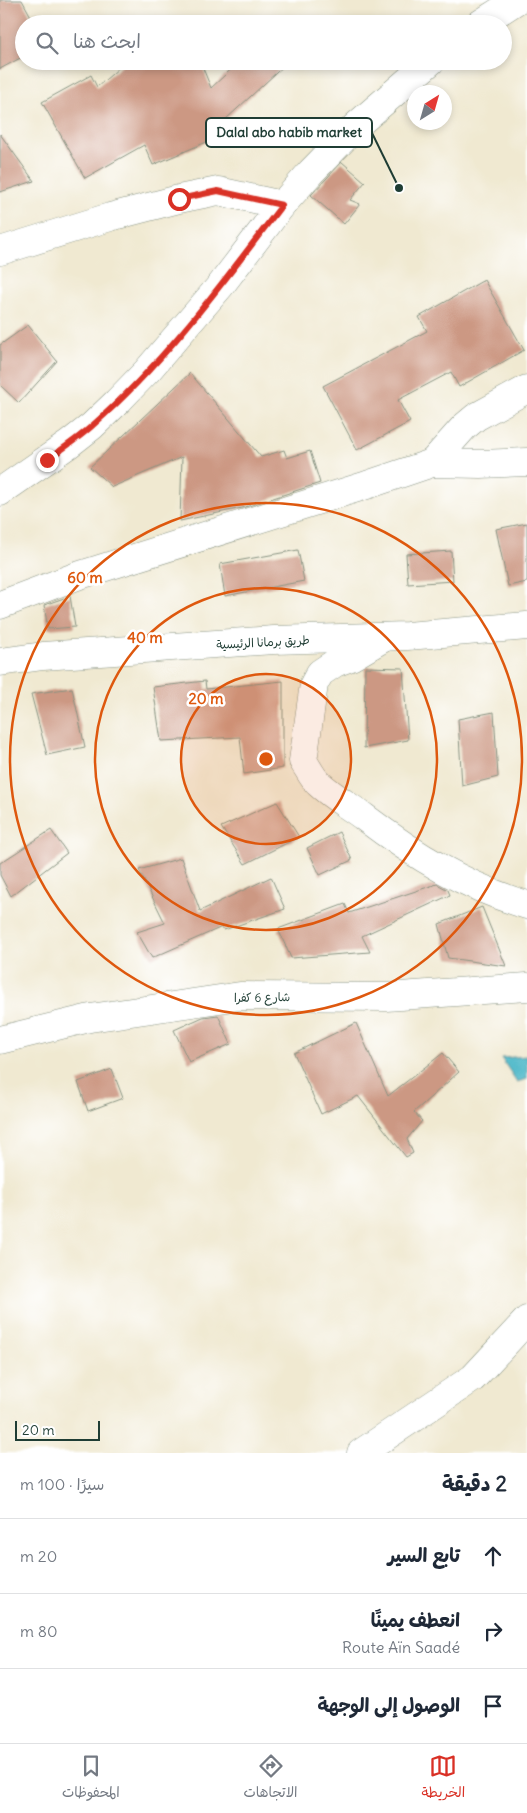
<!DOCTYPE html>
<html lang="ar">
<meta charset="utf-8">
<style>
:root{--surface:#fff;--page:#f2f2f3;--text:#1f2937;--muted:#747a83;--line:#e0e1e3;--accent:#d93025}
body{margin:0;font-family:Delius,"Playpen Sans Arabic",sans-serif;background:var(--page);color:var(--text);direction:rtl}
.compass{position:absolute;left:407px;top:85px;width:45px;height:45px;border-radius:50%;background:var(--surface);box-shadow:0 2px 8px #0003;rotate:37deg}
.scale{position:absolute;left:15px;bottom:12px;width:85px;box-sizing:border-box;padding-left:5px;border:2px solid #1f3d34;border-top:0;font-size:14px;line-height:18px;white-space:nowrap;color:#1f3d34;-webkit-text-stroke:4px #fff;paint-order:stroke}
.stop{position:absolute;width:15px;height:15px;margin:-11px;border:4px solid #d93025;border-radius:50%;background:#fff}
.stop.end{background:#d93025;border-color:#fff;box-shadow:0 1px 5px #0008}
.list{margin:0;padding:0;list-style:none}
h2{display:flex;justify-content:space-between;align-items:center;height:65px;margin:0;padding:0 20px;font-size:21px}
h2 small{font-size:16px;font-weight:400;color:var(--muted)}
.list li{display:grid;grid-template-columns:32px 1fr auto;gap:15px;align-items:center;box-sizing:border-box;height:75px;padding:0 20px;border-top:1px solid var(--line)}
.list b{display:block;font-size:19px;white-space:nowrap}
.list p{margin:0;font-size:16px;white-space:nowrap;color:var(--muted)}
.list em{font-size:16px;font-style:normal;color:var(--muted)}
.icon{flex:none;width:28px;height:28px;fill:none;stroke:currentColor;stroke-width:2;stroke-linecap:round;stroke-linejoin:round}
.map{position:relative;flex:none;width:527px;height:1453px;overflow:hidden;direction:ltr}
.search{position:absolute;background:var(--surface);box-shadow:0 2px 8px #0003;left:15px;right:15px;top:15px;height:55px;display:flex;align-items:center;gap:12px;box-sizing:border-box;padding:0 18px;border-radius:28px;color:var(--muted);font-size:19px}
.sheet{height:290px;background:var(--surface)}
nav{display:flex;justify-content:space-around;align-items:center;box-sizing:border-box;height:70px;border-top:1px solid var(--line);background:var(--surface);font-size:14px;color:var(--muted)}
nav a{display:grid;justify-items:center;gap:2px}
nav .on{color:var(--accent)}
.map>svg:first-child{display:block}
.water{fill:#4ab6c7;stroke:#347a7e}
.building{fill:#cc9883}
.lines{fill:none;stroke-linecap:round;stroke-linejoin:round}
.minor-casing{stroke:#889382;stroke-width:29}
.tertiary-casing{stroke:#889382;stroke-width:29}
.secondary-casing{stroke:#889382;stroke-width:29}
.minor{stroke:#fff;stroke-width:28}
.tertiary{stroke:#fff;stroke-width:28}
.secondary{stroke:#fff;stroke-width:28}
.route{stroke:#d93025;stroke-width:6}
.ring{fill:none;stroke:#de580e;stroke-width:2.5}
.labels{text-anchor:middle;dominant-baseline:central;stroke-width:5;stroke-linejoin:round;paint-order:stroke}
.street-label{font-size:12px;fill:#1f3d34;stroke:#fff}
.centre{fill:#de580e;stroke:#fff;stroke-width:2.5}
.ring-label{font-size:15px;text-anchor:middle;font-weight:bold;fill:#de580e;stroke:#fff;stroke-width:5;stroke-linejoin:round;paint-order:stroke}
.leader{fill:none;stroke:#1f3d34;stroke-width:2}
.callout-dot{fill:#1f3d34;stroke:#fff;stroke-width:2}
.callout{fill:#fff;stroke:#1f3d34;stroke-width:2}
.callout-label{font-size:14px;text-anchor:middle;font-weight:bold;fill:#1f3d34}
</style>
<div class="map">
<svg width="527" height="1453" viewBox="0 0 527 1453">
<rect width="100%" height="100%" fill="#fff"/>
<filter id="ink" filterUnits="userSpaceOnUse"><feTurbulence type="fractalNoise" baseFrequency=".02" numOctaves="2"/><feDisplacementMap in="SourceGraphic" scale="10" xChannelSelector="R" yChannelSelector="G"/><feConvolveMatrix kernelMatrix="1 2 1 2 8 2 1 2 1" color-interpolation-filters="sRGB"/></filter>
<filter id="wash" filterUnits="userSpaceOnUse"><feTurbulence type="fractalNoise" baseFrequency=".0096" numOctaves="4" result="noise"/><feDisplacementMap in="SourceGraphic" scale="20" xChannelSelector="R" yChannelSelector="G"/><feGaussianBlur stdDeviation="1.12" result="paint"/><feColorMatrix in="noise" values="0 0 0 0 0 0 0 0 0 0 0 0 0 0 0 0 0 1.4 0 .05"/><feComposite in="paint" operator="in"/></filter>
<g filter="url(#wash)">
<rect width="100%" height="100%" fill="#f0e9d1"/>
<!-- water -->
<polygon class="water" points="527,1056 527,1079 517,1082 501,1058"/>
<g id="blocks">
<!-- building -->
<g class="building">
<polygon points="0,0 22,0 35,24 24,24 24,56 0,69"/>
<polygon points="127,61 200,61 211,88 240,61 289,61 225,120 230,132 153,165 144,145 85,178 42,102 91,75 97,87"/>
<polygon points="0,134 34,181 0,192"/>
<polygon points="342,162 365,182 350,200 360,204 344,224 311,195"/>
<polygon points="484,280 524,350 459,387 451,372 398,400 410,422 357,450 323,386 427,331 419,317"/>
<polygon points="28,325 57,361 19,403 0,385 0,345"/>
<polygon points="190,373 261,457 284,450 287,458 310,451 320,483 242,508 180,521 182,457 112,487 90,467"/>
<polygon points="527,523 527,582 508,586 496,529"/>
<polygon points="298,550 304,581 225,596 220,564"/>
<polygon points="451,551 453,581 408,584 406,554"/>
<polygon points="70,596 75,627 48,629 44,605"/>
<polygon points="365,667 403,668 408,740 364,748"/>
<polygon points="205,681 206,689 283,681 283,768 244,774 240,737 161,741 153,687"/>
<polygon points="72,688 85,747 47,755 31,694"/>
<polygon points="494,712 498,777 462,786 458,719"/>
<polygon points="277,802 299,837 245,864 221,827"/>
<polygon points="51,830 67,853 11,896 0,875 0,863"/>
<polygon points="339,832 352,860 320,875 307,848"/>
<polygon points="181,858 200,911 271,877 285,909 224,930 222,927 152,958 137,932 165,923 139,870"/>
<polygon points="437,884 448,890 450,895 362,936 370,952 291,958 278,929 345,904 349,913"/>
<polygon points="482,907 506,966 448,958 439,924"/>
<polygon points="218,1015 231,1044 189,1062 174,1030 203,1017"/>
<polygon points="356,1023 388,1096 443,1053 459,1072 414,1112 422,1121 407,1139 413,1153 406,1157 358,1096 321,1114 294,1053"/>
<polygon points="112,1069 123,1098 88,1111 78,1082"/>
</g>
</g>
</g>
<g filter="url(#ink)">
<use href="#blocks" fill-opacity="0" stroke="#889382" stroke-width="1"/>
<g class="lines">
<defs>
<g id="minor">
<polyline points="0,251 110,217 179,199 218,191 282,205"/>
<polyline points="432,463 464,427 476,417 527,389"/>
<polyline points="0,605 77,576 367,485 432,463 481,464 527,462"/>
<path d="M385,637L351,657L335,663L320,673L314,684L303,761C308,768 312,777 318,783C332,796 349,806 364,817C414,855 466,887 527,905"/>
<polyline points="0,1040 90,1018 240,996 386,997 527,987"/>
<polyline points="361,1453 473,1378 527,1320"/>
</g>
<g id="tertiary">
<polyline points="480,24 517,0"/>
<polyline points="0,492 69,444 92,426 117,402 147,371 221,285 282,205 311,172 357,125 431,61"/>
</g>
<polyline id="secondary" points="0,662 43,656 274,640 407,636 527,626"/>
</defs>
<!-- minor casing -->
<use href="#minor" class="minor-casing"/>
<!-- tertiary casing -->
<use href="#tertiary" class="tertiary-casing"/>
<!-- secondary casing -->
<use href="#secondary" class="secondary-casing"/>
<!-- minor -->
<use href="#minor" class="minor"/>
<!-- tertiary -->
<use href="#tertiary" class="tertiary"/>
<!-- secondary -->
<use href="#secondary" class="secondary"/>
</g>
</g>
<g class="lines" filter="url(#ink)">
<!-- route -->
<path class="route" d="M47,460C62,449 79,438 93,425C165,362 224,281 282,205L218,191L179,199"/>
</g>
<!-- distance rings -->
<circle cx="266" cy="759" r="85" fill="#de580e" fill-opacity=".12"/>
<g class="ring">
<circle cx="266" cy="759" r="85"/>
<circle cx="266" cy="759" r="171"/>
<circle cx="266" cy="759" r="256"/>
</g>
<g class="labels">
<!-- street labels -->
<g class="street-label">
<text transform="translate(263 642) rotate(-3)">طريق برمانا الرئيسية</text>
<text transform="translate(262 997) rotate(-1)">شارع 6 كفرا</text>
</g>
</g>
<circle cx="266" cy="759" r="8" class="centre"/>
<g class="ring-label">
<text x="85" y="583">60 m</text>
<text x="145" y="643">40 m</text>
<text x="206" y="704">20 m</text>
</g>
<!-- callouts -->
<path class="leader" d="M399 188L372 133"/>
<circle class="callout-dot" cx="399" cy="188" r="5"/>
<rect class="callout" x="206" y="118" width="166" height="29" rx="5"/>
<g class="callout-label">
<text x="289" y="137">Dalal abo habib market</text>
</g>
</svg>
<svg class="compass" viewBox="-18 -18 36 36"><path d="M0-13l5 13h-10z" fill="#e53935"/><path d="M0 13l5-13h-10z" fill="#747a83"/></svg>
<div class="scale">20 m</div>
<div class="stop" style="left:179px;top:199px"></div>
<div class="stop end" style="left:47px;top:460px"></div>
<div class="search"><svg class="icon" aria-label="search" viewBox="0 0 24 24"><circle cx="10" cy="10" r="6"/><path d="M15 15l6 6"/></svg>ابحث هنا</div>
</div>
<section class="sheet">
<h2>2 دقيقة<small>سيرًا · 100 m</small></h2>
<ul class="list">
<li><svg class="icon" aria-label="ahead" viewBox="0 0 24 24"><path d="M12 20V5M6 11l6-6 6 6"/></svg><div><b>تابع السير</b></div><em>20 m</em></li>
<li><svg class="icon" aria-label="right" viewBox="0 0 24 24"><path d="M7 20v-9h11M14 6l5 5-5 5"/></svg><div><b>انعطف يمينًا</b><p>Route Aïn Saadé</p></div><em>80 m</em></li>
<li><svg class="icon" aria-label="arrive" viewBox="0 0 24 24"><path d="M6 21V4h12l-3 4 3 4H6"/></svg><div><b>الوصول إلى الوجهة</b></div></li>
</ul>
</section>
<nav>
<a class="on"><svg class="icon" aria-label="map" viewBox="0 0 24 24"><path d="M3 6l6-2 6 2 6-2v14l-6 2-6-2-6 2zM9 4v14M15 6v14"/></svg>الخريطة</a>
<a><svg class="icon" aria-label="directions" viewBox="0 0 24 24"><path d="M12 3l9 9-9 9-9-9zM9 14v-3h6M13 9l2 2-2 2"/></svg>الاتجاهات</a>
<a><svg class="icon" aria-label="saved" viewBox="0 0 24 24"><path d="M7 4h10v16l-5-4-5 4z"/></svg>المحفوظات</a>
</nav>
